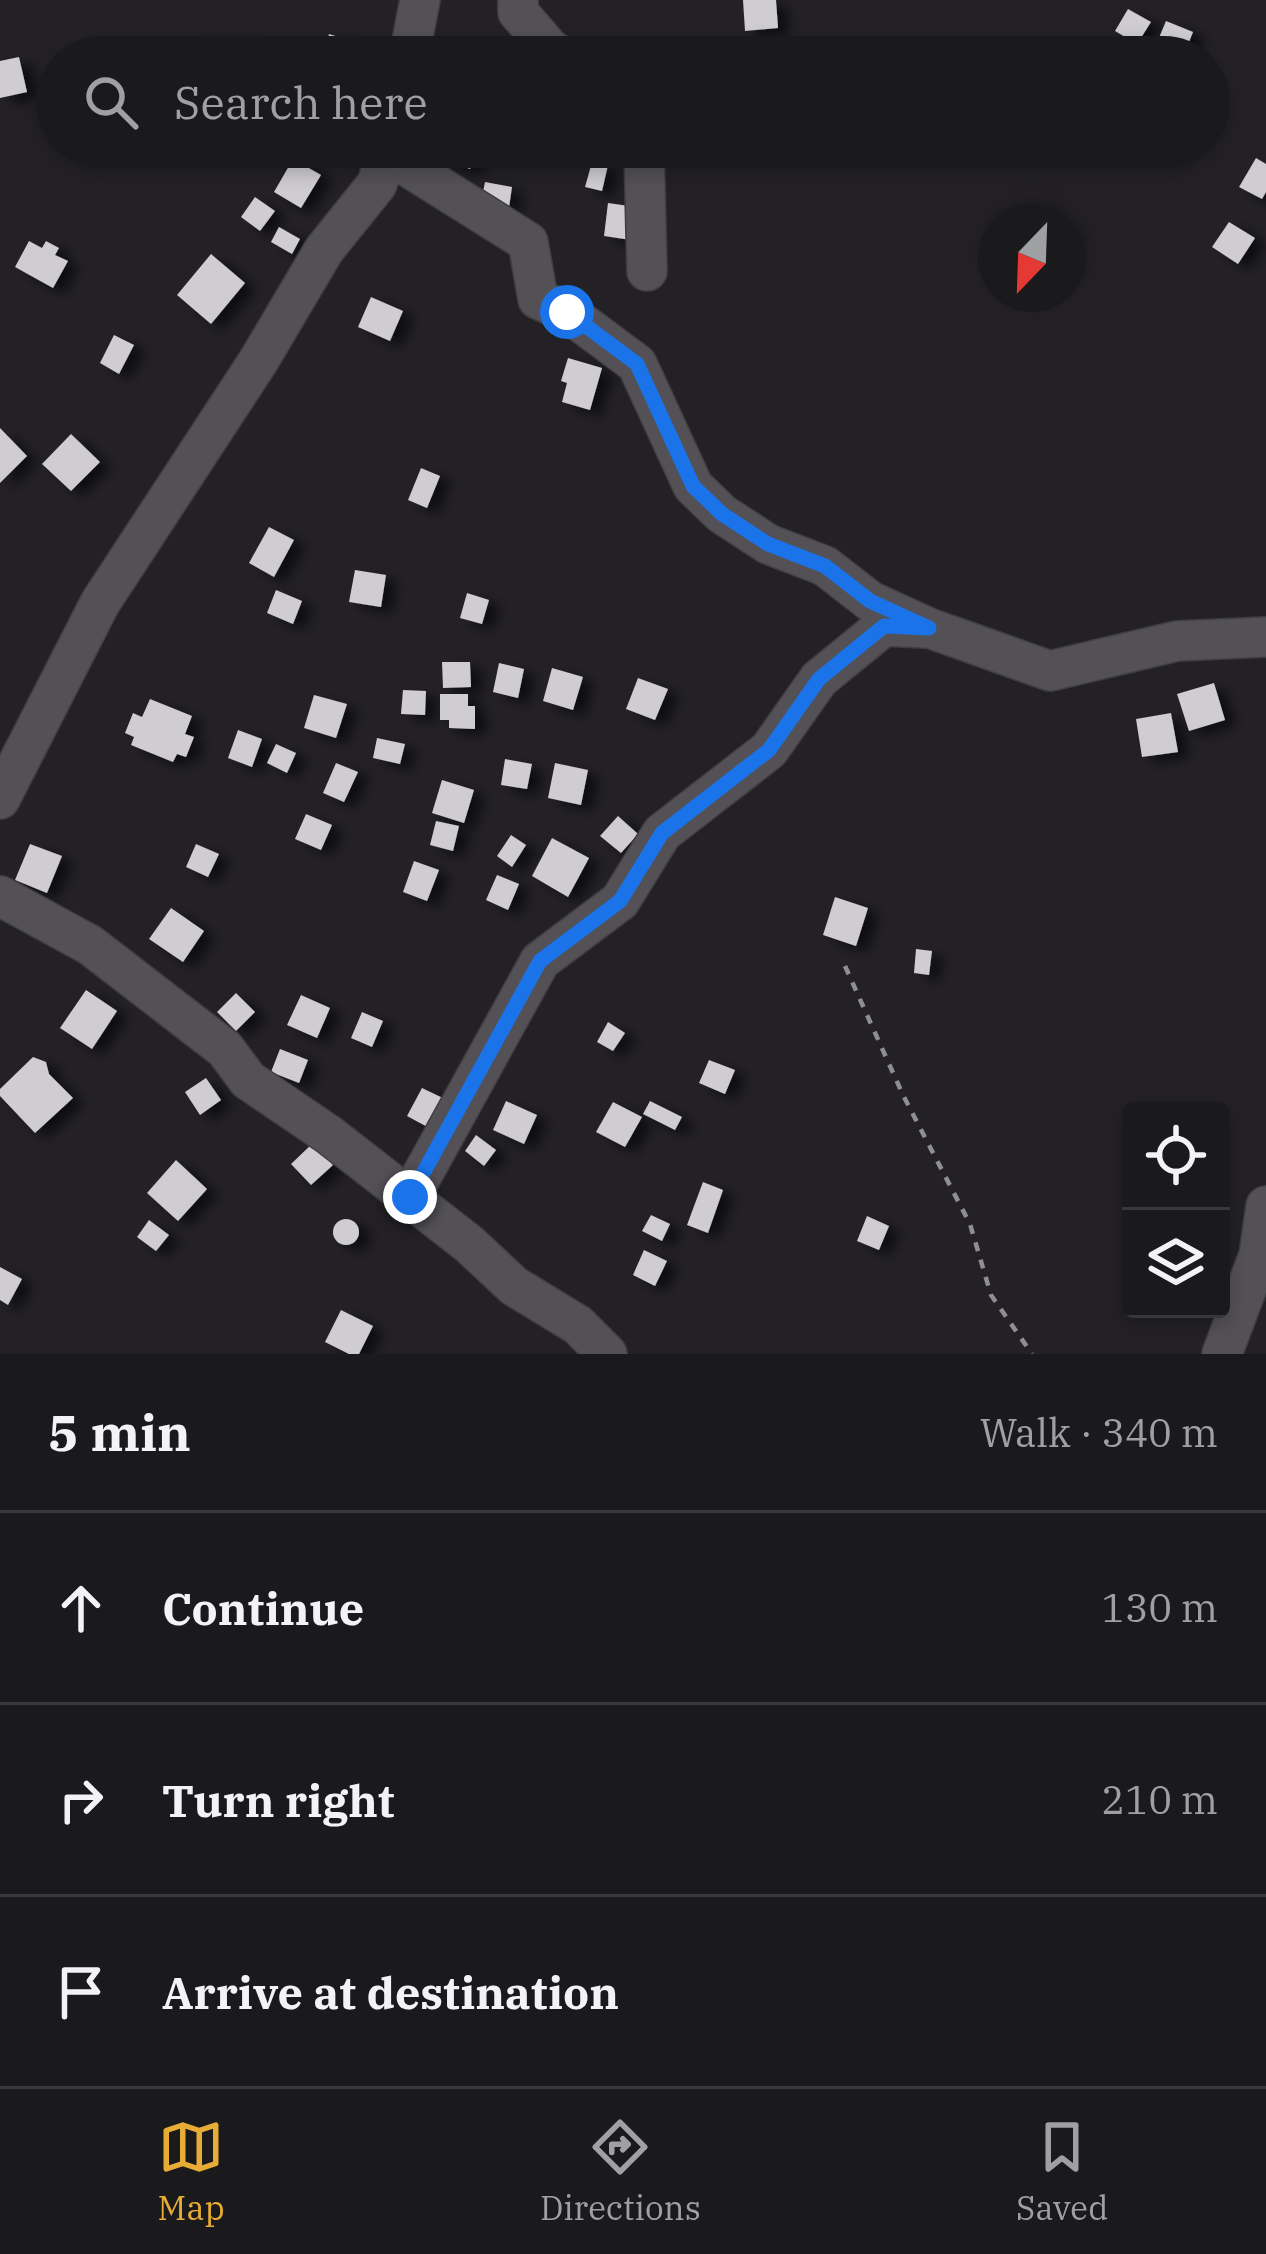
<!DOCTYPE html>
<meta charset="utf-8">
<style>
:root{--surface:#1a191c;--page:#272629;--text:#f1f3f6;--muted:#9fa0a3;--line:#38383b;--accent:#e7ac36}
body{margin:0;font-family:"IBM Plex Serif",serif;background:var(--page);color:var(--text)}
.controls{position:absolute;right:36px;bottom:36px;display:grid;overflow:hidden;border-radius:12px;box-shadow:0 6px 18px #0003}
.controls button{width:108px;height:108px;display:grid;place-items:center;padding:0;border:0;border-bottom:3px solid var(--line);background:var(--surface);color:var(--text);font:60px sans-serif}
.compass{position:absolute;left:978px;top:204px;width:108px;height:108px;border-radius:50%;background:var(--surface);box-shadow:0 6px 18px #0003;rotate:203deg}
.stop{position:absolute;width:36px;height:36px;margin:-27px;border:9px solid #1a73e8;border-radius:50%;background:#fff}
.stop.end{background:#1a73e8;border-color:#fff;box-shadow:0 3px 12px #0008}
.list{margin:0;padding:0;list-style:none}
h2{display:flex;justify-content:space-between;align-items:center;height:156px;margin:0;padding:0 48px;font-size:51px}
h2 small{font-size:39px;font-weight:400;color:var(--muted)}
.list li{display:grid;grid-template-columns:78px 1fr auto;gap:36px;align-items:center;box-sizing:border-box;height:192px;padding:0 48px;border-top:3px solid var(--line)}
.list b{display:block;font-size:45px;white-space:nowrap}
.list em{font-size:39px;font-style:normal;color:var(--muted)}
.icon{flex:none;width:66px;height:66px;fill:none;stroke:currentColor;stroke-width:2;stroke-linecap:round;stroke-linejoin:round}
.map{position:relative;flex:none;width:1266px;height:1354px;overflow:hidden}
.search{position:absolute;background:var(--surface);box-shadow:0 6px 18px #0003;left:36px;right:36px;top:36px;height:132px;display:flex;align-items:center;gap:30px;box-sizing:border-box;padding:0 42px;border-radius:66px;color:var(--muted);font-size:45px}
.sheet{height:732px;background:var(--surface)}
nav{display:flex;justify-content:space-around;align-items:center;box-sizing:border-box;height:168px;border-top:3px solid var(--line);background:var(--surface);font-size:33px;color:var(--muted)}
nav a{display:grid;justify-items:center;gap:6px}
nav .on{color:var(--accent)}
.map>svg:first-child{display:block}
.building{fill:#cfcdd2;filter:url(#shadow)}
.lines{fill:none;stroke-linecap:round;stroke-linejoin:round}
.minor-casing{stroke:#3f3e41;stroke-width:42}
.path{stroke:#8f8e91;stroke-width:4.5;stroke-dasharray:9 9;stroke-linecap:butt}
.minor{stroke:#535156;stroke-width:39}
.route{stroke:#1a73e8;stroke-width:15}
</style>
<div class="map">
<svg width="1266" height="1354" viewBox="0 0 1266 1354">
<defs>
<filter id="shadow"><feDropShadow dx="11" dy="6" stdDeviation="6" flood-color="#0009"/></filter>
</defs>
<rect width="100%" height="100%" fill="#232125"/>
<!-- building -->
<g class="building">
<polygon points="743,0 776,0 778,28 745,31"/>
<polygon points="1128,9 1151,22 1137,44 1115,31"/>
<polygon points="1166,21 1193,32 1183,57 1169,57 1154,50"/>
<polygon points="329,34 362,44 358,57 323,57"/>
<polygon points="194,37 254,38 253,57 194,57"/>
<polygon points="19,57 27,92 0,98 0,61"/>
<polygon points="429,147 479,147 470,169 427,152"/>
<polygon points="1256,158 1266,164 1266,192 1262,199 1239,187"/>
<polygon points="293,159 321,175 301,208 274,192"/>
<polygon points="592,162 608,165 602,191 585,187"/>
<polygon points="485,182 512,187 509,207 481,202"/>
<polygon points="255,197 275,211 260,231 241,217"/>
<polygon points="608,203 643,208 638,241 604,236"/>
<polygon points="1229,222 1255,238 1238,264 1212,247"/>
<polygon points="279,227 300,239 292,254 271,242"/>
<polygon points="29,241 42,248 46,241 59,248 55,255 68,261 53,288 15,267"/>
<polygon points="211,254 245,283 211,324 177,295"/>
<polygon points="371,297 403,311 390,341 358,327"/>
<polygon points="114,335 134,345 119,374 100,363"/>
<polygon points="568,358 602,368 590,410 562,402 567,383 561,381"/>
<polygon points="0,428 27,456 0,483"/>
<polygon points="71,434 100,462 71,491 42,464"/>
<polygon points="421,468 440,476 427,508 408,500"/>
<polygon points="269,527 294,540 274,577 249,563"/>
<polygon points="355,570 386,575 381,607 349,602"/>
<polygon points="276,590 302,601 293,624 267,613"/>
<polygon points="467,593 489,600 482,624 460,618"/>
<polygon points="442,662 470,662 471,687 443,688"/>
<polygon points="499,663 524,669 518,698 493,692"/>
<polygon points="552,668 583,677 573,710 543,701"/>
<polygon points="638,678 668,689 655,720 626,709"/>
<polygon points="1214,683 1225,720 1189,731 1177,694"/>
<polygon points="403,690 426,691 425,715 401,714"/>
<polygon points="440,694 468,694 468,706 475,706 475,729 449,728 449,720 440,720"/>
<polygon points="314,695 347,704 336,738 304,728"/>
<polygon points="150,699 192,716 185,734 194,737 186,757 177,754 173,762 131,745 134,737 125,733 133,713 142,717"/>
<polygon points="1171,713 1178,752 1142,757 1136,719"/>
<polygon points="238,730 262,739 252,767 228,758"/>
<polygon points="377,738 405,744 400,764 373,758"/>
<polygon points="276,744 296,753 287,773 267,763"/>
<polygon points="505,759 532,764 527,789 501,785"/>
<polygon points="336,763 358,772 344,802 323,793"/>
<polygon points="555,763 588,770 581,805 548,798"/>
<polygon points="442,780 474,790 464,823 432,813"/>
<polygon points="306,814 332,825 321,850 295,839"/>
<polygon points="618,816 638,834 621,853 600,836"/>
<polygon points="436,821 459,826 453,851 430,845"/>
<polygon points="511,835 526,845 512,867 497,856"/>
<polygon points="552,838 589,858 568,897 532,876"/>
<polygon points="30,844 62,856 47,893 15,880"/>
<polygon points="196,844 219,854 208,877 186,867"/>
<polygon points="414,861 439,870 427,901 403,892"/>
<polygon points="497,875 519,884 508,910 486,900"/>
<polygon points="835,897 868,908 856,946 823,935"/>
<polygon points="171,908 204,931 183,962 149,939"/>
<polygon points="916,949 932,951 929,975 914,973"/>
<polygon points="86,990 117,1011 92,1049 60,1028"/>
<polygon points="236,993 255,1012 236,1031 217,1012"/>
<polygon points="301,995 330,1008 317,1038 287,1025"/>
<polygon points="362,1012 383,1021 372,1047 351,1038"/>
<polygon points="608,1022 625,1033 613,1051 597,1042"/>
<polygon points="280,1049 308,1060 299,1083 271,1072"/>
<polygon points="33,1057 46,1062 49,1074 73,1098 35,1133 0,1096 0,1089"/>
<polygon points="709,1060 735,1070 725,1094 699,1083"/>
<polygon points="206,1078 221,1100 200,1115 185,1092"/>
<polygon points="422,1088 451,1102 435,1131 407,1116"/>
<polygon points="506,1101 537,1115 524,1144 493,1130"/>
<polygon points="650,1101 682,1117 675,1130 643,1114"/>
<polygon points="613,1102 642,1117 625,1147 596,1132"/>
<polygon points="476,1135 496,1150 484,1166 465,1151"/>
<polygon points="313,1143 333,1165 311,1185 291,1164"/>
<polygon points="176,1160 207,1189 178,1221 147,1193"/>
<polygon points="703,1182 723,1190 708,1233 687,1225"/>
<polygon points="651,1215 670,1224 662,1241 642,1231"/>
<polygon points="867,1216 889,1226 879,1250 857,1241"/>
<circle cx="346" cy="1232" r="13"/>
<polygon points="149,1220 169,1235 156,1251 137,1237"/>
<polygon points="644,1250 667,1261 655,1286 633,1275"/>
<polygon points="0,1267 22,1279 8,1305 0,1300"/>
<polygon points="341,1310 373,1326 359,1354 349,1354 325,1342"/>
</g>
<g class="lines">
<defs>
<g id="minor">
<polyline points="518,0 518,12 550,49 562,57"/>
<polyline points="409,57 420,0"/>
<polyline points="644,147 647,271"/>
<polyline points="386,153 528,242 538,299 567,312 637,364 693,486 722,514 768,544 825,566 870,601 929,628 1050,671 1177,641 1266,637"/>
<polyline points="0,799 100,603 259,360 324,250 377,184 388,147"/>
<polyline points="0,896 90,945 225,1049 248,1080 329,1135 469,1244 514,1286 578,1325 607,1354"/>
<polyline points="410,1197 540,961 620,901 662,833 769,750 819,679 884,626 924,628"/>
<polyline points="1222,1354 1259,1255 1266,1206"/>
</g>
</defs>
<!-- minor casing -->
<use href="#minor" class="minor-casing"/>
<!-- path -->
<polyline class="path" points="845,966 903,1095 970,1224 991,1295 1032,1354"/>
<!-- minor -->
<use href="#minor" class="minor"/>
</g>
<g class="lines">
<!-- route -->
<polyline class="route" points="410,1197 540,961 620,901 662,833 769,750 819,679 884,626 929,628 870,601 825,566 768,544 722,514 693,486 637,364 567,312"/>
</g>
</svg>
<div class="controls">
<button><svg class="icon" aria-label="locate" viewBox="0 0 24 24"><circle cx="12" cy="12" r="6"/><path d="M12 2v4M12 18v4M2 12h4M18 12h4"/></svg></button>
<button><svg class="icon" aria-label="layers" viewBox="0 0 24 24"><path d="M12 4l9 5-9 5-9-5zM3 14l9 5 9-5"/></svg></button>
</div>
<svg class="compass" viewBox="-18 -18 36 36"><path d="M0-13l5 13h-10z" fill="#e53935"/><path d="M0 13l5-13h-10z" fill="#9fa0a3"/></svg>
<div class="stop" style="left:567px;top:312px"></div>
<div class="stop end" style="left:410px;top:1197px"></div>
<div class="search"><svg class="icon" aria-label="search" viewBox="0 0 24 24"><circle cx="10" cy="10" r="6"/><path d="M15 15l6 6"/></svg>Search here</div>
</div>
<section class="sheet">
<h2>5 min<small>Walk · 340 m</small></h2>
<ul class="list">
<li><svg class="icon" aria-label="ahead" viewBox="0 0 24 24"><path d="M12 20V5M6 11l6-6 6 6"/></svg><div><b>Continue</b></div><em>130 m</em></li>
<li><svg class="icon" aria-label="right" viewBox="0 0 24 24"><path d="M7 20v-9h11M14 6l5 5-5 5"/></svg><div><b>Turn right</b></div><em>210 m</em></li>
<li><svg class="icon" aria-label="arrive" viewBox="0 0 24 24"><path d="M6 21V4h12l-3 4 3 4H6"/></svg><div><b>Arrive at destination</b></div></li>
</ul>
</section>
<nav>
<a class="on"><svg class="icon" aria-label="map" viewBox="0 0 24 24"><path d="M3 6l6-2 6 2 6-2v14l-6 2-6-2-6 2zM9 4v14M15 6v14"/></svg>Map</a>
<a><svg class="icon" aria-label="directions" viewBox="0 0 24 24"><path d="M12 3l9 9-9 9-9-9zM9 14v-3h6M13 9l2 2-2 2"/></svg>Directions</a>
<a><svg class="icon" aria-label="saved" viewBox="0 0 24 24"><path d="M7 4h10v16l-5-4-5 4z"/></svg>Saved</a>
</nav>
